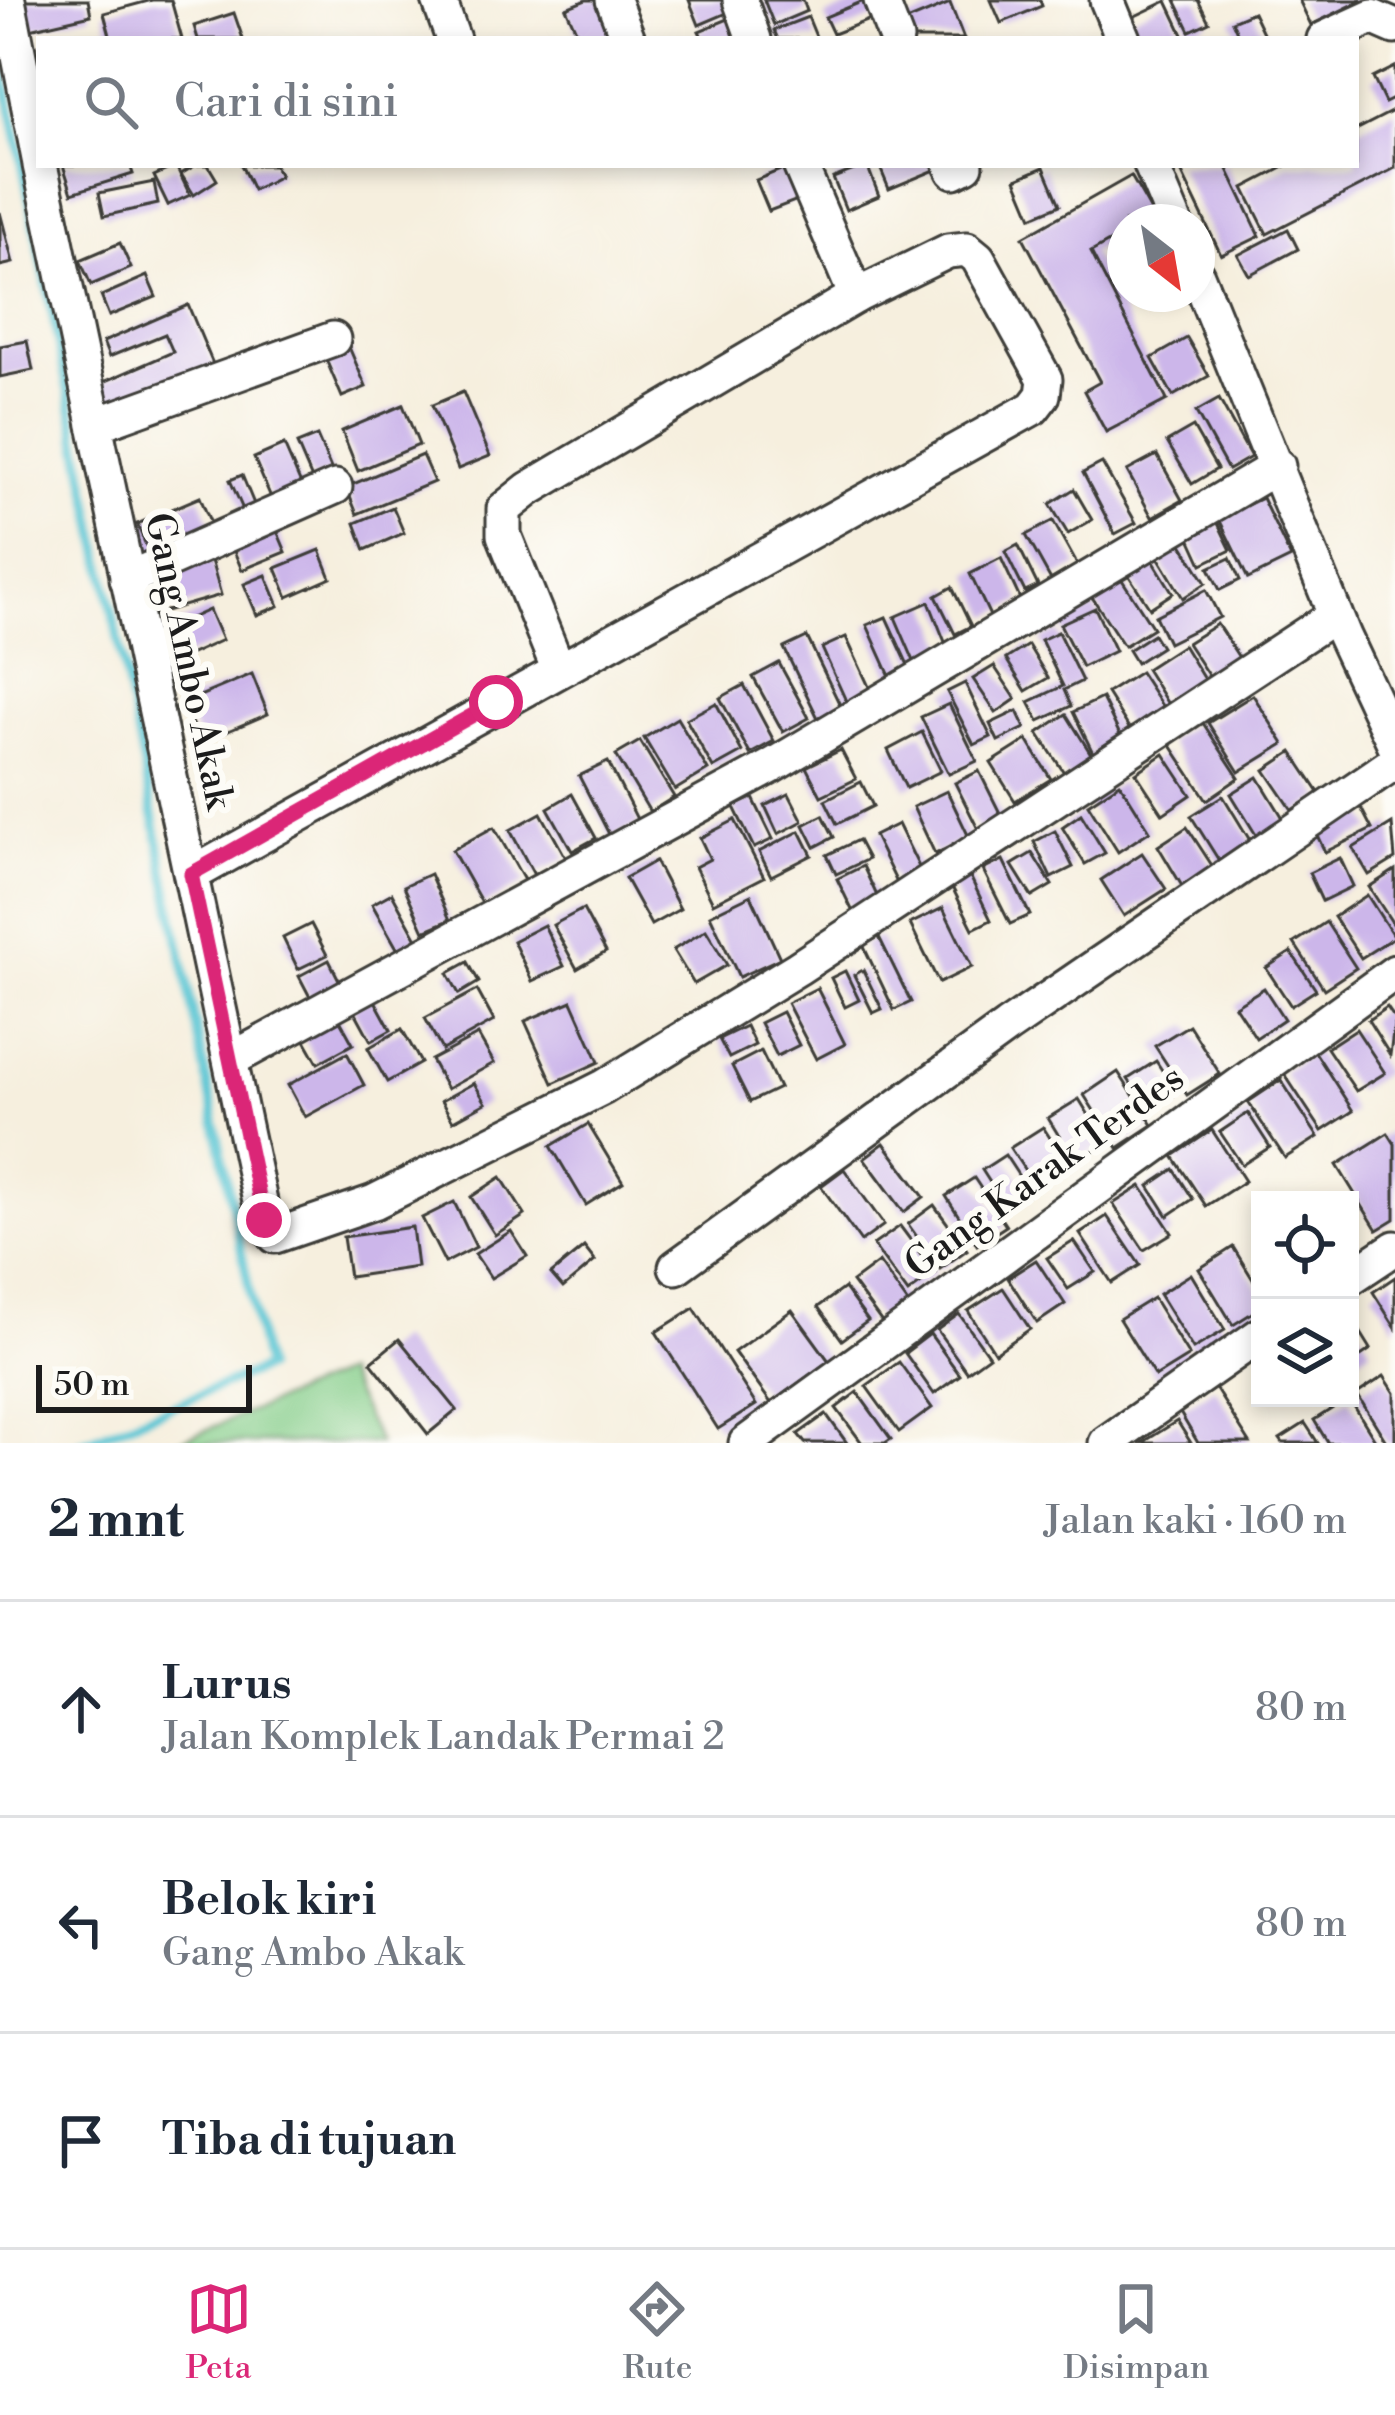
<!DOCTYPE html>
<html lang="id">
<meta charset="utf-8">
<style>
:root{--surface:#fff;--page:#f2f2f3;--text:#1f2937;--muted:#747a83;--line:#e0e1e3;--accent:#db2777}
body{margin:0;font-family:"Libre Bodoni",serif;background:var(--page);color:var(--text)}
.controls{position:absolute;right:36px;bottom:36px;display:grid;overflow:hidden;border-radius:0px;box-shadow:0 6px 18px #0003}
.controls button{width:108px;height:108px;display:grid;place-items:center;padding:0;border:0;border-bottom:3px solid var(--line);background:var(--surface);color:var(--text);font:60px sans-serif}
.compass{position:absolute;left:1107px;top:204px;width:108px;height:108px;border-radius:50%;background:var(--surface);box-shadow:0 6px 18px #0003;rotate:149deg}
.scale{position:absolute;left:36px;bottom:30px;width:216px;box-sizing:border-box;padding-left:12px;border:6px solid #1c1c1c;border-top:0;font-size:33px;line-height:42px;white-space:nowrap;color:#1c1c1c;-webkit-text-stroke:9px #fdfcf7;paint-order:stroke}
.stop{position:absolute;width:36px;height:36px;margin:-27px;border:9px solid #db2777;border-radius:50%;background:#fff}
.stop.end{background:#db2777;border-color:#fff;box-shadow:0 3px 12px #0008}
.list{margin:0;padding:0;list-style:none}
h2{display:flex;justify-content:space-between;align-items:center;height:156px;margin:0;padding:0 48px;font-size:51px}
h2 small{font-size:39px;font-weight:400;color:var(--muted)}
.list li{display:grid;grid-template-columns:78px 1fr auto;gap:36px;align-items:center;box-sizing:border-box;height:216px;padding:0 48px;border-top:3px solid var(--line)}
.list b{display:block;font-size:45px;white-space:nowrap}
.list p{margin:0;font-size:39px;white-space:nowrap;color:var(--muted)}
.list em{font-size:39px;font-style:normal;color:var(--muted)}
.icon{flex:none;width:66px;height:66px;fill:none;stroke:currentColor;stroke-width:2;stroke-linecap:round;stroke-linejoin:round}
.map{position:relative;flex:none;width:1395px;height:1443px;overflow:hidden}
.search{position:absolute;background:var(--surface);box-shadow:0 6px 18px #0003;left:36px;right:36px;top:36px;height:132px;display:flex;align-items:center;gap:30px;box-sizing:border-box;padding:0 42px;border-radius:0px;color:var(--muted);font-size:45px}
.sheet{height:804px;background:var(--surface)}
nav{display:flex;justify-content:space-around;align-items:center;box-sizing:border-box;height:168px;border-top:3px solid var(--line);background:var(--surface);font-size:33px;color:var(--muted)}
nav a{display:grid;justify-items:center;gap:6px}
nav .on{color:var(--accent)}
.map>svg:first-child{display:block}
.green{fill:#84cd89;stroke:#507452;stroke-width:3}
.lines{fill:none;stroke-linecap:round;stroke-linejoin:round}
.stream{stroke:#59c5d3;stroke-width:9}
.building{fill:#ccb6ea}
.minor-casing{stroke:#3d3c39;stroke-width:39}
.minor{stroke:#fff;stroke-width:33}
.route{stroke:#db2777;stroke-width:15}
.labels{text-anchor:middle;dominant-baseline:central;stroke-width:12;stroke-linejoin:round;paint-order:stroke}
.street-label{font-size:39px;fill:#1c1c1c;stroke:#fdfcf7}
</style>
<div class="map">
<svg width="1395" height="1443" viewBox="0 0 1395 1443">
<rect width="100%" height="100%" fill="#fdfcf7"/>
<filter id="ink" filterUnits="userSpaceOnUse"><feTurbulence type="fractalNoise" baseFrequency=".00833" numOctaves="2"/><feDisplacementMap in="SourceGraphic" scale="24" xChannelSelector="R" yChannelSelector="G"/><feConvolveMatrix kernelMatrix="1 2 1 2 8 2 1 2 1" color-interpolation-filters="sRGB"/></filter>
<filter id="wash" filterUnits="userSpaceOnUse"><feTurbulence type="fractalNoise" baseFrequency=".004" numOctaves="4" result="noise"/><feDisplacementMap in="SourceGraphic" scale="48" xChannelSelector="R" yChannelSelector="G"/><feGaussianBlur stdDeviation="2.7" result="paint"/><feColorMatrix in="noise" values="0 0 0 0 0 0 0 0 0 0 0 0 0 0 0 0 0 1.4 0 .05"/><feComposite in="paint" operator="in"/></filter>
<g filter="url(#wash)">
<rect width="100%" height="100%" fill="#f6efde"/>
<!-- green -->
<polygon class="green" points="344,1373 379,1443 174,1443"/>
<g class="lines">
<!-- stream -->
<polyline class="stream" points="0,54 265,1368 81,1443"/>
</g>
<g id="blocks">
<!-- building -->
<g class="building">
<polygon points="24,0 88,0 91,15 30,29"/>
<polygon points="152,0 171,0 182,39 111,39 104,13"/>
<polygon points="586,0 601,0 619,39 580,39 566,8"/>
<polygon points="689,0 728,0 732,11 699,25"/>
<polygon points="764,0 803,0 807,11 774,25"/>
<polygon points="866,0 884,14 833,34 825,17"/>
<polygon points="991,0 1040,0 1042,6 1001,23"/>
<polygon points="1175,0 1198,0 1209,22 1190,31"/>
<polygon points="1299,0 1362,0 1311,25"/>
<polygon points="1167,1 1185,39 1139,39 1129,19"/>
<polygon points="950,3 964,39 908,39 902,23"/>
<polygon points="1253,12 1266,39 1240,39 1232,21"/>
<polygon points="234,13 243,39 198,39 194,26"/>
<polygon points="733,17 742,39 703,39 699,31"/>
<polygon points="808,17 817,39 778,39 774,30"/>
<polygon points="1395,67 1395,98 1385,103 1373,78"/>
<polygon points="1395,110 1395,168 1267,234 1244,188 1288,165 1356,165 1356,130"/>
<polygon points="63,165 130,165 133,174 72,193"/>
<polygon points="196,165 208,165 217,180 194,195 181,174"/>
<polygon points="241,165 274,165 280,176 253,190"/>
<polygon points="867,165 879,196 846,210 833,178"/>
<polygon points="879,165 947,165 889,189"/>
<polygon points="1178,165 1226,165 1260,236 1221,255"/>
<polygon points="176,166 190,195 168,205 154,176"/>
<polygon points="790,166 803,198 769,211 756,180"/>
<polygon points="1044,167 1060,205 1032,217 1016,179"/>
<polygon points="1131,176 1154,216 1125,222 1125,233 1091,252 1167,400 1106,432 1084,391 1100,382 1023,237"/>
<polygon points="154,182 158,204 104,216 99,193"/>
<polygon points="0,212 13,263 0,266"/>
<polygon points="1288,229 1298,249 1249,275 1238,255"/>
<polygon points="120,243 131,268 91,285 80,260"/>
<polygon points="147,276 156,297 109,316 101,296"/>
<polygon points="188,305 215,369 111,414 99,384 173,352 165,334 109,357 103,342"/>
<polygon points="1187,338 1209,376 1173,396 1152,358"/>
<polygon points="346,340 366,387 342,397 322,350"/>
<polygon points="27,341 33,370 0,377 0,346"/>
<polygon points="463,392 490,456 458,469 432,405"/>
<polygon points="1219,399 1251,457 1228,470 1196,412"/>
<polygon points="403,405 419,445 358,471 342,431"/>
<polygon points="1193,427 1217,469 1192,484 1167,442"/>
<polygon points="317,436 332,471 312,479 297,444"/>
<polygon points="284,445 303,489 273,502 254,458"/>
<polygon points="422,455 434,482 357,514 346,487"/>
<polygon points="1157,455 1182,500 1152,517 1127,471"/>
<polygon points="1102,463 1136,523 1115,534 1083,473"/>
<polygon points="242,475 256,509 245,514 230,480"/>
<polygon points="1074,489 1092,520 1068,534 1050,504"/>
<polygon points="200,497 213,529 150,555 137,524"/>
<polygon points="1262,498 1291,558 1248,579 1219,519"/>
<polygon points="393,507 404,533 365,550 355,523"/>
<polygon points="1214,515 1231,550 1202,564 1186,529"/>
<polygon points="1053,521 1078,566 1051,580 1026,535"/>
<polygon points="275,526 286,552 242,570 231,544"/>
<polygon points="1177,536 1206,583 1183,598 1154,550"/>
<polygon points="1018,545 1038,586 1025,592 1005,552"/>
<polygon points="320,550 331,578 288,597 276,568"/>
<polygon points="1149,554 1173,593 1150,608 1125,570"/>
<polygon points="1001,558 1021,601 990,616 970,574"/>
<polygon points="1230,558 1240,580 1220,590 1209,568"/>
<polygon points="211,560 221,595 152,615 142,580"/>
<polygon points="1117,572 1153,628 1124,646 1088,591"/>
<polygon points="266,575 279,606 257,615 244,584"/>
<polygon points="952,587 971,626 955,634 936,596"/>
<polygon points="1206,590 1220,617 1168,643 1155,616"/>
<polygon points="929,602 947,647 914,661 895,617"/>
<polygon points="1095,608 1115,651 1082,667 1060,624"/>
<polygon points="209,610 222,640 169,664 156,634"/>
<polygon points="886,617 909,667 890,676 867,625"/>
<polygon points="1217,624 1242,662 1212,681 1187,643"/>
<polygon points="1058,632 1082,681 1064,690 1071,706 1039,721 1029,702 1063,686 1041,640"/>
<polygon points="1153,634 1161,647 1136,663 1128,650"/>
<polygon points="807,637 841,707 818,718 784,648"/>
<polygon points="846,637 871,691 847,703 822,648"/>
<polygon points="1028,645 1048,678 1026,691 1006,659"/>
<polygon points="1183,645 1208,686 1171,709 1146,669"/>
<polygon points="779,663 809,718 783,732 753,677"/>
<polygon points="994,666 1016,699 996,713 973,679"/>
<polygon points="1140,672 1168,715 1134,736 1107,693"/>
<polygon points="252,674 268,714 200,743 183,703"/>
<polygon points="965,683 991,737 974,745 947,692"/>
<polygon points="744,685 774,741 750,754 720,698"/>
<polygon points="1253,695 1284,744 1239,772 1208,723"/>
<polygon points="1102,698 1123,741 1094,755 1073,712"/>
<polygon points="716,703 742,752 713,768 686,719"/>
<polygon points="949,704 977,761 949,774 921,717"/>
<polygon points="1017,711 1025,728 998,741 990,724"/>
<polygon points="1066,714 1096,762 1069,780 1038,733"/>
<polygon points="677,718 708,770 675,790 644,738"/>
<polygon points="1201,720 1239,778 1207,800 1168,741"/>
<polygon points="922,732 941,771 906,788 888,750"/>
<polygon points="1027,740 1051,779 1015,801 991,763"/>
<polygon points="640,741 674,797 650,812 616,755"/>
<polygon points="841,750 856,779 821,796 806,767"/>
<polygon points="1292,752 1322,797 1295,814 1265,770"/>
<polygon points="1164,754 1191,795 1163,814 1136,773"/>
<polygon points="608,762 639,823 611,838 579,776"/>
<polygon points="979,771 1003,819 979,831 955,783"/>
<polygon points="1258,777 1288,826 1261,843 1231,794"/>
<polygon points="861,782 873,806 837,824 825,800"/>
<polygon points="1120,783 1150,831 1118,852 1088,804"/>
<polygon points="947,791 969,837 935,854 913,807"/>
<polygon points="572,794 596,838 572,851 548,808"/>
<polygon points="789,794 803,821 778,834 765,806"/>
<polygon points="1223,796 1254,847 1223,867 1191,816"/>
<polygon points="753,798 773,839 754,848 734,807"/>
<polygon points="1359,804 1372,829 1325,852 1313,827"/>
<polygon points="541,813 566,858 534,875 510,830"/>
<polygon points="1081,814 1105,853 1085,864 1062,827"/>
<polygon points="823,815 834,837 815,847 804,825"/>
<polygon points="735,820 764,877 713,903 695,867 710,859 700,838"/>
<polygon points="898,824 922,873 898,885 874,836"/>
<polygon points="1392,824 1395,859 1369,875 1353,848"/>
<polygon points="494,827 525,882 483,905 452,850"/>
<polygon points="1187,827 1213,867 1182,886 1158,846"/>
<polygon points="800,831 812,855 771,876 759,852"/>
<polygon points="1055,831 1073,867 1051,878 1034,842"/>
<polygon points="858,840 868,859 836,874 827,855"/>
<polygon points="1032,853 1052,885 1032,897 1012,865"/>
<polygon points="1142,853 1166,889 1124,916 1101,880"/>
<polygon points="1340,858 1353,886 1322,901 1309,873"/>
<polygon points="1003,860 1030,915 1010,924 983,870"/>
<polygon points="655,861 680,909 651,925 625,878"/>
<polygon points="863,866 879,900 853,912 837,879"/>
<polygon points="1395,870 1395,927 1369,887"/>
<polygon points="968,872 991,920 973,929 949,881"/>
<polygon points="430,874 450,920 424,931 404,886"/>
<polygon points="392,893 417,939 398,950 372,904"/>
<polygon points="751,895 780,958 739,977 710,915"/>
<polygon points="1367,895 1394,937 1361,958 1334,917"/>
<polygon points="943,908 972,967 939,983 910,924"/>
<polygon points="583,909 606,952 577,969 553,925"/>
<polygon points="1326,922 1356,968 1324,989 1294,943"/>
<polygon points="311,924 327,955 298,969 283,938"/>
<polygon points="544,925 564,966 532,981 513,941"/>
<polygon points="706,930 727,965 694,984 673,950"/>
<polygon points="879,937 911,1002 894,1010 863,945"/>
<polygon points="1291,952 1316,990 1291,1006 1266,968"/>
<polygon points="329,960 341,984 311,999 299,976"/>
<polygon points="468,962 479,982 459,994 448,973"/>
<polygon points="863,970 882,1009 873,1013 854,975"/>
<polygon points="845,971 859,1000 845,1007 831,978"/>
<polygon points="817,988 845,1044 816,1059 787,1003"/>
<polygon points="1264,988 1284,1019 1256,1038 1235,1006"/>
<polygon points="477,990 494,1021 442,1050 425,1018"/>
<polygon points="373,997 391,1030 371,1041 353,1008"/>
<polygon points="572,1001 599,1062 553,1083 525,1021"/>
<polygon points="1387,1007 1395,1019 1390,1055 1368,1020"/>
<polygon points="782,1012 799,1045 777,1056 760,1023"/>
<polygon points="336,1013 353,1044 318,1063 301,1033"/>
<polygon points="1189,1025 1220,1074 1187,1095 1155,1046"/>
<polygon points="746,1026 755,1045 729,1058 719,1039"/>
<polygon points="402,1029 421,1063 387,1082 368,1048"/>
<polygon points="1356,1029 1385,1073 1356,1091 1327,1048"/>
<polygon points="478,1035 494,1063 447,1089 431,1060"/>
<polygon points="761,1051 779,1088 750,1102 732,1066"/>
<polygon points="1315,1052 1353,1111 1322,1131 1283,1072"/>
<polygon points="347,1053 364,1085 305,1117 288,1085"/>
<polygon points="1156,1061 1177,1093 1149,1111 1128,1079"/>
<polygon points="1118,1072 1153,1125 1118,1148 1084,1095"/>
<polygon points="1281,1080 1318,1137 1285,1158 1248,1102"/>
<polygon points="474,1083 486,1103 453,1121 441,1101"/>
<polygon points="1079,1099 1106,1143 1075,1162 1048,1118"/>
<polygon points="1248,1113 1270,1147 1242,1165 1220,1132"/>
<polygon points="588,1124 623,1182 586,1205 551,1146"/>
<polygon points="1043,1127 1068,1166 1036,1187 1010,1148"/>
<polygon points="1212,1130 1245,1181 1206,1206 1173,1156"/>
<polygon points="1388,1133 1395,1144 1395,1219 1377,1230 1337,1165"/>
<polygon points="884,1143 924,1197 904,1212 864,1158"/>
<polygon points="1005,1155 1030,1193 1007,1209 982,1170"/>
<polygon points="844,1169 884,1225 861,1242 821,1186"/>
<polygon points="1174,1169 1193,1199 1168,1216 1149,1186"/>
<polygon points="501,1177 525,1215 495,1235 471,1197"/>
<polygon points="974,1178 1006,1226 977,1245 946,1196"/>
<polygon points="1141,1186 1172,1233 1144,1250 1113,1204"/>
<polygon points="454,1202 476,1247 445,1263 422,1218"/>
<polygon points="934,1205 967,1250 940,1269 908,1224"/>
<polygon points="1107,1216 1140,1265 1112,1283 1080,1234"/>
<polygon points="900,1226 935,1273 908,1293 873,1245"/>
<polygon points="412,1227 417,1267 349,1277 343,1237"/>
<polygon points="511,1231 527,1256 491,1278 475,1254"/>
<polygon points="1074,1241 1095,1272 1068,1289 1047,1258"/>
<polygon points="584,1247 595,1261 563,1288 551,1274"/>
<polygon points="1233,1247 1260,1291 1260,1308 1233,1325 1199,1269"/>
<polygon points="1036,1260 1065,1304 1037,1323 1008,1278"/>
<polygon points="879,1262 909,1305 883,1324 852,1282"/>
<polygon points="1191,1274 1225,1330 1193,1349 1159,1294"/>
<polygon points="1395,1277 1395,1327 1373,1292"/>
<polygon points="844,1288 868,1321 842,1340 818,1307"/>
<polygon points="1003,1288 1030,1329 995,1353 968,1311"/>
<polygon points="1153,1298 1189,1356 1155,1377 1119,1319"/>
<polygon points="694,1308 756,1405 718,1429 656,1332"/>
<polygon points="792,1310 829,1361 771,1403 734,1352"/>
<polygon points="959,1314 989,1356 967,1372 937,1330"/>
<polygon points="1350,1315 1371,1349 1355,1360 1350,1352"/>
<polygon points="930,1334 960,1375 934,1394 905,1353"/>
<polygon points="399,1339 457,1410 428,1434 371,1362"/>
<polygon points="899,1362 932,1408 899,1432 866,1386"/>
<polygon points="1384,1376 1395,1393 1395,1443 1387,1443 1357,1394"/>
<polygon points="1215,1388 1250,1443 1198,1443 1179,1411"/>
<polygon points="857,1392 891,1439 885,1443 862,1443 836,1408"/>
<polygon points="1349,1398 1377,1443 1328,1443 1314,1420"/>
<polygon points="826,1414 847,1443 805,1443 798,1434"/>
<polygon points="1177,1421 1191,1443 1142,1443"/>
<polygon points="1305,1423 1318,1443 1283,1443 1280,1439"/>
</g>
</g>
</g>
<g filter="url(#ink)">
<use href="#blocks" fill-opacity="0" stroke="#3d3c39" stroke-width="3"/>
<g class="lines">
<defs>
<g id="minor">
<polyline points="8,0 39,159"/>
<polyline points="439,0 453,39"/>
<polyline points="613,0 628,39"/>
<polyline points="740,0 754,39"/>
<polyline points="881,0 896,39"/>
<polyline points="1107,0 1123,39"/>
<polyline points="1324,39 1372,17 1395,27"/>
<polyline points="40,165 264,1220 275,1236 374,1202 604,1087 798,968 1335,615"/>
<polyline points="800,165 856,296"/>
<polyline points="951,165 954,171 966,165"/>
<polyline points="1151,165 1175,222"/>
<polyline points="1197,275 1344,636 1395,745"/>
<polyline points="95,425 333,339"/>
<polyline points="127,579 335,487"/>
<polyline points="191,875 1033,408 1043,395 1045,379 978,258 967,249 948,251 856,296 529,489 504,509 504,535 558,668"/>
<polyline points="232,1059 772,766 1278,466"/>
<polyline points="676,1267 1007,1027 1395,762"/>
<polyline points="1350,1278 1395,1248"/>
<polyline points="746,1443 1395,972"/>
<polyline points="1106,1443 1260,1335"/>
</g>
</defs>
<!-- minor casing -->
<use href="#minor" class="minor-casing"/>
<!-- minor -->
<use href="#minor" class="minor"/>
</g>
</g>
<g class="lines" filter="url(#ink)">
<!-- route -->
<polyline class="route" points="264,1220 191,874 496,702"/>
</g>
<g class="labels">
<!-- street labels -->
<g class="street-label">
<text transform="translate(188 661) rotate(78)">Gang Ambo Akak</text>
<text transform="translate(1045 1172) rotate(-36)">Gang Karak Terdes</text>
</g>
</g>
</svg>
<div class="controls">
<button><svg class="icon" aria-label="locate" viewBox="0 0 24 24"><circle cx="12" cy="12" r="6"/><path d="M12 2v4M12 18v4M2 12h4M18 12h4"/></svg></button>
<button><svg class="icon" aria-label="layers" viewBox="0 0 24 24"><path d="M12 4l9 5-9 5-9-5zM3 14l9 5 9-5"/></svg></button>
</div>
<svg class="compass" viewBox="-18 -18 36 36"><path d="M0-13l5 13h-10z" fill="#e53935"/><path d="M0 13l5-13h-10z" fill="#747a83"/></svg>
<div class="scale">50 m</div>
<div class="stop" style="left:496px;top:702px"></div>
<div class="stop end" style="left:264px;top:1220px"></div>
<div class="search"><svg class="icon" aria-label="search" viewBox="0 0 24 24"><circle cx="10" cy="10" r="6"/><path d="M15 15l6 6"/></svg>Cari di sini</div>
</div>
<section class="sheet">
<h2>2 mnt<small>Jalan kaki · 160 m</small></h2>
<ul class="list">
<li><svg class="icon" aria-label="ahead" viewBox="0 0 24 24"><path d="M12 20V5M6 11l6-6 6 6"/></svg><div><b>Lurus</b><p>Jalan Komplek Landak Permai 2</p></div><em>80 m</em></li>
<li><svg class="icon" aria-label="left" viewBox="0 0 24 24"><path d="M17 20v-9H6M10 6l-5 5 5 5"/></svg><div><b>Belok kiri</b><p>Gang Ambo Akak</p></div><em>80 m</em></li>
<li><svg class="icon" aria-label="arrive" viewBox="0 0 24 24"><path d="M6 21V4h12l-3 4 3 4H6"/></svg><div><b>Tiba di tujuan</b></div></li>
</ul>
</section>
<nav>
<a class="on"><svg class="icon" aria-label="map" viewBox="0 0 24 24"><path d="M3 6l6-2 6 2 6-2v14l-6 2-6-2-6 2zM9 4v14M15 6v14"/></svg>Peta</a>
<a><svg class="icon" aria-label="directions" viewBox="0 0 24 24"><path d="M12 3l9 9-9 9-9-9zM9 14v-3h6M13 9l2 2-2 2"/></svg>Rute</a>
<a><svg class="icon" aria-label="saved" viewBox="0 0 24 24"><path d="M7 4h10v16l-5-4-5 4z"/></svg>Disimpan</a>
</nav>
